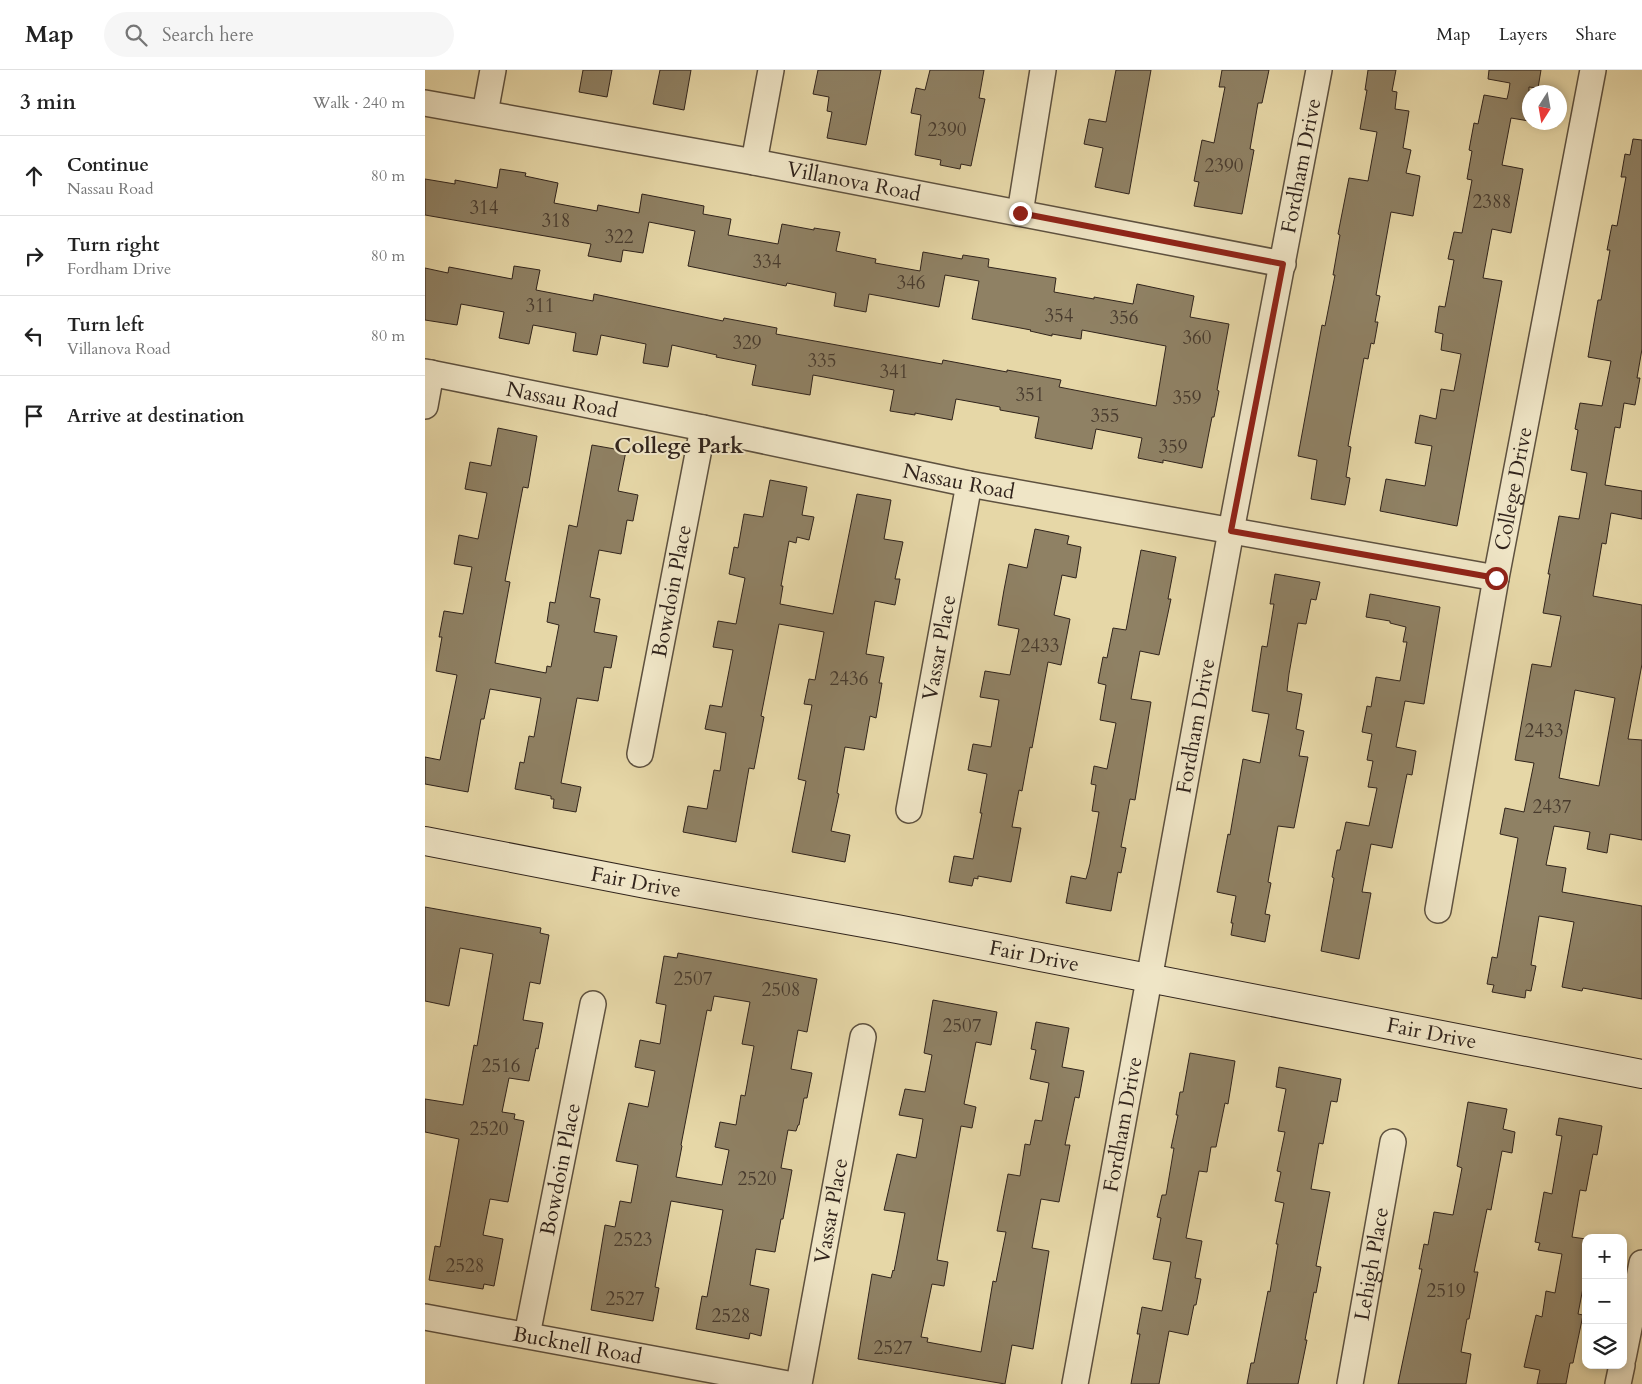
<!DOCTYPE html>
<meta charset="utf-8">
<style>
:root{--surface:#fff;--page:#f6f6f6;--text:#222;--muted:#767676;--line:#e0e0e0}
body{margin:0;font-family:Cardo,serif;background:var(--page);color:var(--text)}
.controls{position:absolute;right:15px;bottom:15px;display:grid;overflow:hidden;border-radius:10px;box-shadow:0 2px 8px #0003}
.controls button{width:45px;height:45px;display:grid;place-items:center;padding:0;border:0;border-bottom:1px solid var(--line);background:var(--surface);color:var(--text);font:25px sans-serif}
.compass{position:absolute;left:1097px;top:15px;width:45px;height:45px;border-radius:50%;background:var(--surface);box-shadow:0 2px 8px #0003;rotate:191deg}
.stop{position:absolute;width:15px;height:15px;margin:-11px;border:4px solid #8f2418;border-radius:50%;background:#fff}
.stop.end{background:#8f2418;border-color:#fff;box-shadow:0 1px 5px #0008}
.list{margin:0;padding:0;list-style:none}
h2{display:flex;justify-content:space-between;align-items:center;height:65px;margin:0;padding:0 20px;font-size:21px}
h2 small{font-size:16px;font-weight:400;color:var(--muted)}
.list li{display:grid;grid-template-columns:32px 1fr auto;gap:15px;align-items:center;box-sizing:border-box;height:80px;padding:0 20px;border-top:1px solid var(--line)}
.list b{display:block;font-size:19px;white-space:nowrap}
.list p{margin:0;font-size:16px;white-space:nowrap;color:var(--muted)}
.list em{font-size:16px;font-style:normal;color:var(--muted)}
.icon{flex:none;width:28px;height:28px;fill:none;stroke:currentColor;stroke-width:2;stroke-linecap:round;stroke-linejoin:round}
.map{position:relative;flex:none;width:1217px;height:1314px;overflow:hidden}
header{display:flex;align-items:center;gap:30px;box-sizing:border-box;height:70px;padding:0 25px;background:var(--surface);border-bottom:1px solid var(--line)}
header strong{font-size:24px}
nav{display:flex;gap:28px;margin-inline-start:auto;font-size:18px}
.search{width:350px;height:45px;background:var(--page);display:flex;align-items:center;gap:12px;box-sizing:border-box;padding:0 18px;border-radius:28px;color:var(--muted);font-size:19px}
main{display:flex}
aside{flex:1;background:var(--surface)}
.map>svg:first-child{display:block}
.building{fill:#8f8164;stroke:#31241c;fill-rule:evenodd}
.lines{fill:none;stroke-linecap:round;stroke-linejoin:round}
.street-casing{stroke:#5e513f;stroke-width:28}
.secondary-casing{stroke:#31241c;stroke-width:30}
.street{stroke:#efe5c6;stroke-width:25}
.secondary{stroke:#efe5c6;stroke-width:28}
.route{stroke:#8f2418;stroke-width:6}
.labels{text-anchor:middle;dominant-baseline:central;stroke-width:4;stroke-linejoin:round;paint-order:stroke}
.number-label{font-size:19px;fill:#483b2e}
.street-label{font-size:21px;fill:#31241c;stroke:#efe5c6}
.neighbourhood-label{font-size:22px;font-weight:bold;fill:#31241c;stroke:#efe5c6}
</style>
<header>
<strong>Map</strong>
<div class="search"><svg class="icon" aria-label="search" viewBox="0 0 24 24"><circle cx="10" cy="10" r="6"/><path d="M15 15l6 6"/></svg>Search here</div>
<nav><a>Map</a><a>Layers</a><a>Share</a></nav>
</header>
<main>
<aside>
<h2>3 min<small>Walk · 240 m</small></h2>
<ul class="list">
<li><svg class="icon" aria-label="ahead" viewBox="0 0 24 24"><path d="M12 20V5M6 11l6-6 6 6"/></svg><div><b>Continue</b><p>Nassau Road</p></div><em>80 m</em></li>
<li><svg class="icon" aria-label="right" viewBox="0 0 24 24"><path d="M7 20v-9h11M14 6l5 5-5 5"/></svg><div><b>Turn right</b><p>Fordham Drive</p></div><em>80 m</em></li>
<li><svg class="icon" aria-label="left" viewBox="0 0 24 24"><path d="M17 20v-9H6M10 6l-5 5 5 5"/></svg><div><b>Turn left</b><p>Villanova Road</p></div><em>80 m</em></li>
<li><svg class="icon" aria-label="arrive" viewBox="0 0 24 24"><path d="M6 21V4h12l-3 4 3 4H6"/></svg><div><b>Arrive at destination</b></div></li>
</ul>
</aside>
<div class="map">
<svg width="1217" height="1314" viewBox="0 0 1217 1314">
<rect width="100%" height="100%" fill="#e6d7a7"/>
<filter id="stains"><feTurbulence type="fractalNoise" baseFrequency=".004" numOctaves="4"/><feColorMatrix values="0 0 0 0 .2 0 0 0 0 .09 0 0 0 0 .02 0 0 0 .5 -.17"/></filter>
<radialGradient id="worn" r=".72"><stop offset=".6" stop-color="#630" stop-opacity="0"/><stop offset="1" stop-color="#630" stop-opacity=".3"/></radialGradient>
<!-- building -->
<g class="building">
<polygon points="158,0 187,0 182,27 154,22"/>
<polygon points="235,0 266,0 259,40 228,34"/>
<polygon points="393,0 456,0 441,75 402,68 407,42 402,41 404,27 388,24"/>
<polygon points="505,0 559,0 554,28 560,29 546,96 536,94 535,99 515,95 516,90 490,85 496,45 486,43 491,18 500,20"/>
<polygon points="691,0 726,0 704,124 670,117 678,78 659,74 664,49 681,52"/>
<polygon points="797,0 844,0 837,33 833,33 825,79 829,80 817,144 769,136 774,112 769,111 777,70 789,73 800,17 794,17"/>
<polygon points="943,0 971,0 967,21 972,22 970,39 984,41 978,78 986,80 981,103 995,106 988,146 966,142 951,225 955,226 950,252 953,252 949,274 946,273 943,289 939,288 923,376 926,377 921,407 925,408 920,435 886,429 892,390 873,386 897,255 900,256 910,205 908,205 915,165 913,164 924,108 943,111 952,62 935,59 942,20 940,20"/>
<polygon points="1064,0 1116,0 1113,18 1104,17 1104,51 1086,48 1077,95 1098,99 1086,163 1067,159 1058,208 1077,211 1032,456 955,441 961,409 1000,416 1007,376 990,373 995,345 1011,349 1016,319 1029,321 1036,284 1016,280 1018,264 1010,262 1014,236 1020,237 1029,190 1023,189 1029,162 1037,163 1047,110 1042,109 1047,81 1044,80 1049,53 1053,54 1059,25 1082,29 1084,20 1085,13 1063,9"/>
<path d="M1208,69L1217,70V279L1212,308H1215L1210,335L1199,333L1195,358L1190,357L1180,415L1217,421V449L1186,443L1181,474L1177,473L1168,526L1217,535V594L1203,669L1217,670V770L1185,764L1182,783L1162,779L1165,762L1129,756L1121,795L1141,798L1137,822L1217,836V929L1158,918L1157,921L1137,917L1149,852L1114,846L1106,895L1111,896L1106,921L1101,920L1100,928L1067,922L1069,915L1062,914L1067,887L1072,888L1093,768L1075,764L1080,738L1099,742L1109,693L1090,690L1107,594L1126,597L1136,546L1118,543L1125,504H1123L1134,446L1154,449L1162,403L1146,400L1153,360L1150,359L1155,333L1177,336L1186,291L1163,287L1173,230H1176L1185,180H1182L1187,155L1192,156L1201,107H1196L1200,84L1205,85ZM1150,620L1190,628L1174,716L1134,708Z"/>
<polygon points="75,99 101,103 100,106 133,113 129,133 172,141 173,135 214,143 217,124 279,136 278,144 306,149 303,165 353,174 357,154 389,160 389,158 415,162 411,181 451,189 450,193 495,201 498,182 537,189 538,185 564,189 563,197 631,208 629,222 669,229 669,227 708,234 712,214 769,226 765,247 804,254 792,320 794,321 789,347 787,347 777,398 738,390 738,393 713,388 717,368 671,359 667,379 610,368 614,347 575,340 575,337 531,329 527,350 490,343 490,345 465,341 469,320 388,305 385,325 327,315 331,295 291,287 292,285 247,275 243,297 218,293 221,274 176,265 172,285 148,281 151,263 108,255 104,274 74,268 79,242 36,234 32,255 0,250 0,198 23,203 24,197 87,209 89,196 115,200 111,220 168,231 169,224 298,251 299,248 352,258 351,264 517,294 518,290 582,302 582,300 636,310 634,317 731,336 741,276 657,260 656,269 627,264 627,266 605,261 606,260 547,249 554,211 520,205 514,237 444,224 441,242 409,236 411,223 362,213 361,216 263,196 270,161 224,152 218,183 198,180 196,192 163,186 166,174 0,145 0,109 30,114 30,110 72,118"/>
<polygon points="73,358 112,366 103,418 98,417 80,511 85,512 70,593 121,603 122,596 126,597 134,555 122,552 125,532 130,533 144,455 152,457 167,375 201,381 193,421 213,425 208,451 202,450 196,484 174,480 165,527 175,529 169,562 192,566 186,598 179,597 173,631 152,628 136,713 156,717 151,742 128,738 129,729 126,729 126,726 90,719 95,692 99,693 104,666 109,667 116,628 65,619 59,649 56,649 43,722 0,714 0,687 15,690 32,605 11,601 17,567 14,567 19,541 38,544 47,497 29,494 34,465 53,469 62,423 40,419 45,392 66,396"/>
<polygon points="345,410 382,417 377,445 389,447 384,470 372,467 371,473 364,471 356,516 358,516 355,534 408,544 432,424 466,430 459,469 478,472 470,509 475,509 470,535 450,531 441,584 459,587 454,613 457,613 451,648 445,646 439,680 420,677 412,723 414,724 406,761 425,765 420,792 367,782 381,711 373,709 387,635 379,634 384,609 390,610 399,562 354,554 336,646 339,647 329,699 324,698 311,772 258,762 263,736 282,739 289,700 295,701 301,663 280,659 285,635 297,637 308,580 288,577 293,551 311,554 320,508 304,504 309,477 313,478 319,444 338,447"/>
<polygon points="610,459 644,466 642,474 656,477 651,508 637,505 629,545 645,549 636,595 623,592 607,678 605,677 597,721 594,720 587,757 596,758 586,812 553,806 553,809 549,808 547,816 524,812 529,786 548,789 557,743 555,743 562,704 543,700 548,674 566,677 574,630 555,627 560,601 585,605 594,559 573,555 579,520 584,494 602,498"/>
<polygon points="716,480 751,487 743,529 746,529 734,585 715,581 706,629 726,632 710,730 705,729 696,777 701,778 696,803 693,802 686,841 641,833 646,806 661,809 665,794 674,742 667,741 671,715 666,714 669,696 682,699 691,653 675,650 681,615 673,613 678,587 682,588 688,558 701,560"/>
<polygon points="850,504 895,512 891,530 886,529 881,554 873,553 864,604 862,621 877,624 871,659 879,661 874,686 883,687 869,758 853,756 843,812 846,813 840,844 845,845 840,872 806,865 808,853 806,853 811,826 792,822 803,764 805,765 818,689 835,693 844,644 827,641 837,576 842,577 849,534 845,534"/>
<polygon points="945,524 1015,537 999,634 980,631 971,677 991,681 987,705 982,704 967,778 946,774 937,822 946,823 934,889 896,881 909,808 907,807 912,780 915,780 921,752 944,756 952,718 943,717 948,691 942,690 947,664 937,662 942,636 946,637 951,607 975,611 982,572 978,572 981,557 965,553 965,551 941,547"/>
<polygon points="0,837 116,858 115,863 124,865 115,914 105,912 98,950 118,953 113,979 111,978 104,1011 84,1008 77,1042 90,1044 89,1049 99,1051 83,1132 65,1129 58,1165 78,1169 69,1216 59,1214 58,1219 4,1210 10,1176 15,1177 34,1069 0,1062 0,1029 38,1035 49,975 52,976 68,884 35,878 24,936 0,931"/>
<path d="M253,883L392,909L382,962L373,960L366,999L387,1003L382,1028H379L374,1055H373L371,1061L363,1060L356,1098L367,1100L358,1149H356L350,1182L331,1179L325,1215L344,1219L336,1266L325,1263L324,1269L271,1259L277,1226L282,1227L298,1140L246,1131L230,1217L234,1218L228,1251L166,1240L180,1155L190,1157L195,1131L206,1133L213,1095L191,1091L204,1033L223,1037L230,1001L210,997L215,970L235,974L241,935L231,933L239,886L252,888ZM289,926L325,932L317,974L329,976L320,1026L316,1025L311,1055L295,1052L290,1077L304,1080L297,1115L251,1107L257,1076L256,1075L282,940L286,941Z"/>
<polygon points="508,930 572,942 566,975 551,972 539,1034 551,1037 547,1058 536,1056 512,1190 523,1192 519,1216 507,1214 496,1267 503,1268 502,1272 556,1282 568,1211 571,1212 581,1162 572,1161 583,1104 595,1106 600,1074 605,1075 610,1050 617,1051 624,1013 605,1009 611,980 606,979 611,952 644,958 637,997 659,1001 654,1028 650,1027 640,1075 645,1075 634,1132 616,1129 607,1178 624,1181 608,1279 587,1275 580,1314 433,1289 447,1204 466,1208 468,1200 469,1201 480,1143 459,1140 472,1084 491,1088 498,1049 474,1045 480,1019 500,1022 507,985 499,983"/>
<polygon points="765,983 810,991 803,1034 800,1033 791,1077 786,1077 782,1102 774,1101 761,1168 777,1171 770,1208 776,1209 771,1235 769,1235 763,1265 744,1261 734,1314 706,1314 715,1264 712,1264 717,1237 737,1241 746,1192 728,1189 736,1148 732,1147 737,1125 741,1125 749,1078 746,1078 753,1045 751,1045 755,1022 758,1022"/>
<polygon points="854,997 916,1009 912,1032 906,1031 898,1074 894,1073 886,1119 905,1122 891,1196 896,1197 891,1223 889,1222 880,1270 882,1270 873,1314 822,1314 826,1293 829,1293 843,1221 845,1222 853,1174 851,1174 859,1133 850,1131 856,1102 852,1101 860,1062 853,1061 861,1019 851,1017"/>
<polygon points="1043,1032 1082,1039 1078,1059 1090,1062 1087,1083 1077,1081 1066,1140 1062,1139 1049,1202 1053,1202 1044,1249 1042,1249 1036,1282 1046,1284 1041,1314 973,1314 997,1199 994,1199 999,1174 1003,1175 1009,1142 1028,1145 1037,1098 1032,1096"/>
<polygon points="1134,1048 1177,1056 1172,1085 1168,1084 1161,1121 1155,1120 1147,1167 1161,1169 1161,1202 1153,1244 1158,1245 1148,1293 1145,1293 1141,1314 1112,1314 1115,1300 1099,1297 1111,1245 1117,1247 1121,1221 1130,1223 1137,1184 1113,1180 1115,1173 1110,1172 1119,1122 1127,1124 1137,1066 1131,1065"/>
</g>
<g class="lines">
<defs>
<g id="street">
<path id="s1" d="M0,33L329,92L858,194"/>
<polyline points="60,43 68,0"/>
<polyline points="329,92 346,0"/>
<polyline points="595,143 618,0"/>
<path id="s2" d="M0,302L278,358L544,414L1071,508"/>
<polyline points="0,336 6,303"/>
<path id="s3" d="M215,684L278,358"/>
<path id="s4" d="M484,740L544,414"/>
<path id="s5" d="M1013,840L1071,508L1168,0"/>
<path id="s6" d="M0,1247L363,1314"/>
<path id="s7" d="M102,1265L168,934"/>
<polyline points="1198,1288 1217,1193"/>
<path id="s8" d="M374,1314L438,967"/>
<path id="s9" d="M650,1314L806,461L894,0"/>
<path id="s10" d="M925,1314L968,1072"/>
<polyline points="1193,1314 1197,1295"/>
</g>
<g id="secondary">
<path id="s11" d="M0,771L221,814L472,859L1217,1004"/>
</g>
</defs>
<!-- street casing -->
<use href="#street" class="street-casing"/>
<!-- secondary casing -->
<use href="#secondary" class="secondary-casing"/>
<!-- street -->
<use href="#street" class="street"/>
<!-- secondary -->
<use href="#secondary" class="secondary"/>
</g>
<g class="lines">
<!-- route -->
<polyline class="route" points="595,143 858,194 806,461 1071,508"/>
</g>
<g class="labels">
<!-- number labels -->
<g class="number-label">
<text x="522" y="60">2390</text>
<text x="799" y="96">2390</text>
<text x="1067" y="132">2388</text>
<text x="59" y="138">314</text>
<text x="131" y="151">318</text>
<text x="194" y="167">322</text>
<text x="342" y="192">334</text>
<text x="486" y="213">346</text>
<text x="115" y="236">311</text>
<text x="634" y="246">354</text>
<text x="699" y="248">356</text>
<text x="772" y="268">360</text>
<text x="322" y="273">329</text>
<text x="397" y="291">335</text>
<text x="469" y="302">341</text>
<text x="605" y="325">351</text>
<text x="762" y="328">359</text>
<text x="680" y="346">355</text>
<text x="748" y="377">359</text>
<text x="615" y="576">2433</text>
<text x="424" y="609">2436</text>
<text x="1119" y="661">2433</text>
<text x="1127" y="737">2437</text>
<text x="268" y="909">2507</text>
<text x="356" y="920">2508</text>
<text x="537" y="956">2507</text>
<text x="76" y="996">2516</text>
<text x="64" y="1059">2520</text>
<text x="332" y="1109">2520</text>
<text x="208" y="1170">2523</text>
<text x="40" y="1196">2528</text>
<text x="1021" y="1221">2519</text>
<text x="200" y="1229">2527</text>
<text x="306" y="1246">2528</text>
<text x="468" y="1278">2527</text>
</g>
<!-- street labels -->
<g class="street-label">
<text stroke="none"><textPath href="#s9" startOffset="1239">Fordham Drive</textPath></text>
<text stroke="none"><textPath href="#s1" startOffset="436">Villanova Road</textPath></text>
<text stroke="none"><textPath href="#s2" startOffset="140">Nassau Road</textPath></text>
<text stroke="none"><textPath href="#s2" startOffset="545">Nassau Road</textPath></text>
<text stroke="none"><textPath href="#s5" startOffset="428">College Drive</textPath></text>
<text stroke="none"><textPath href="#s3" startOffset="166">Bowdoin Place</textPath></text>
<text stroke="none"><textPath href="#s4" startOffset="165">Vassar Place</textPath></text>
<text stroke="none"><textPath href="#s9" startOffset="669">Fordham Drive</textPath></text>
<text stroke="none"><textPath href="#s11" startOffset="215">Fair Drive</textPath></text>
<text stroke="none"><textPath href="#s11" startOffset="620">Fair Drive</textPath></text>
<text stroke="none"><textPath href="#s11" startOffset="1025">Fair Drive</textPath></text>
<text stroke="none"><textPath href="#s9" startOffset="264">Fordham Drive</textPath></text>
<text stroke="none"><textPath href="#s7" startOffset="169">Bowdoin Place</textPath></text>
<text stroke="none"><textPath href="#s8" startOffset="176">Vassar Place</textPath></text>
<text stroke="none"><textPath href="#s10" startOffset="122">Lehigh Place</textPath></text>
<text stroke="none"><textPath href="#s6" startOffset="155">Bucknell Road</textPath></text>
</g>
<!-- neighbourhood labels -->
<g class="neighbourhood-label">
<text x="254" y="376">College Park</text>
</g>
</g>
<rect width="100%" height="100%" filter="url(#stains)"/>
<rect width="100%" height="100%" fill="url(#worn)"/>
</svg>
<div class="controls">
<button>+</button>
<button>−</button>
<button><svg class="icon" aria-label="layers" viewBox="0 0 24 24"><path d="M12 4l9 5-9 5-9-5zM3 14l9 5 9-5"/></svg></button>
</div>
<svg class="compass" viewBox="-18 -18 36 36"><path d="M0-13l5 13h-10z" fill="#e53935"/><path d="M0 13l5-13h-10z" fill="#767676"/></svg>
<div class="stop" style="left:1071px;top:508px"></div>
<div class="stop end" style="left:595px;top:143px"></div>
</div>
</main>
